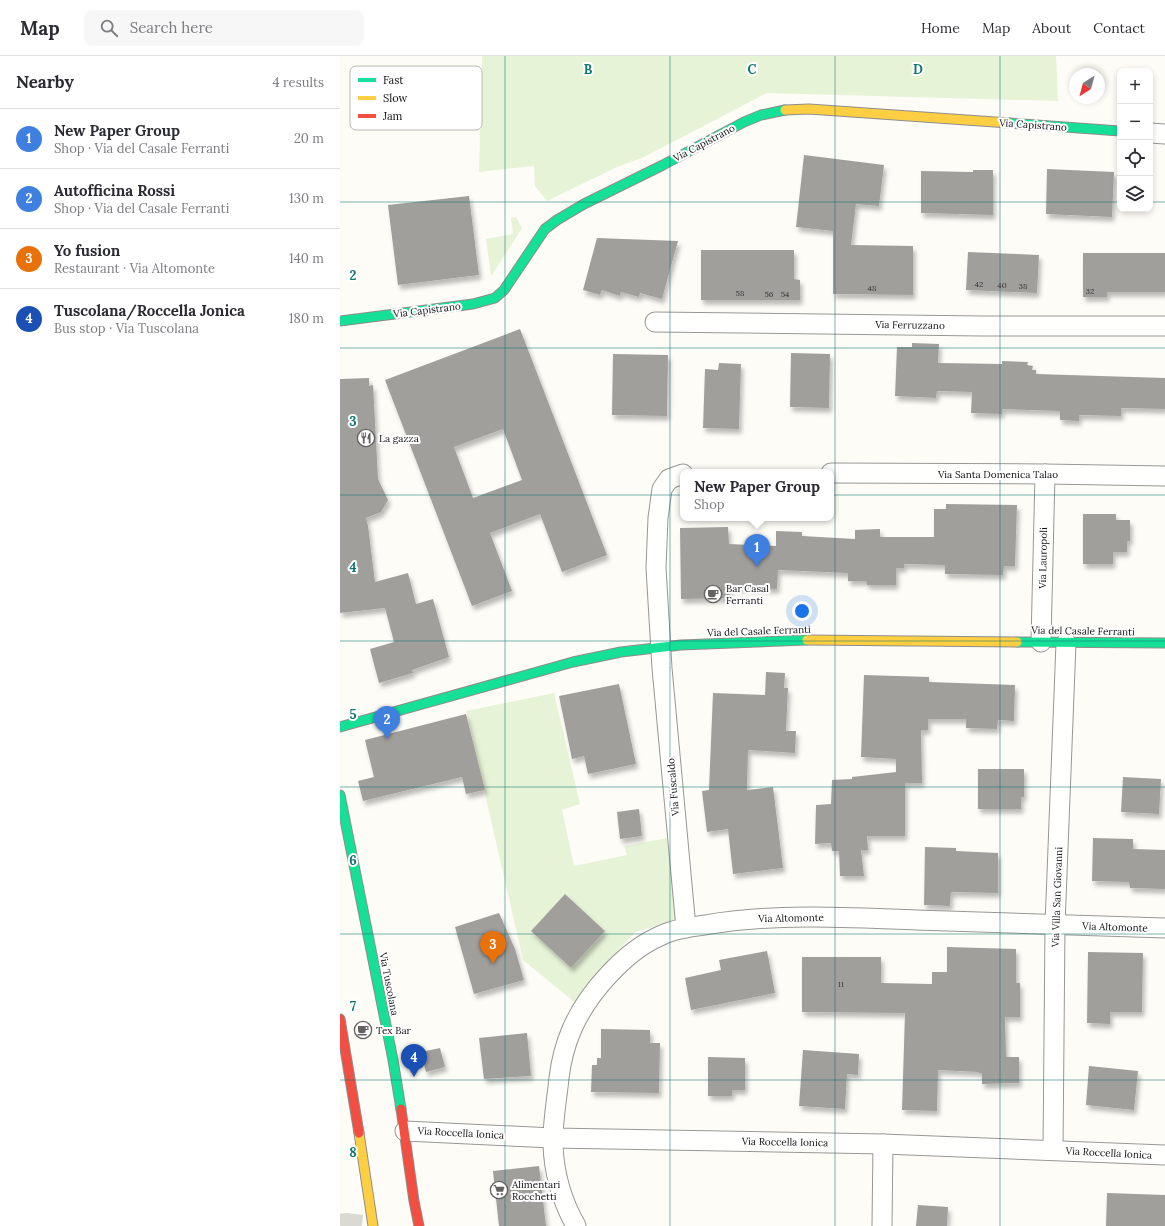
<!DOCTYPE html>
<meta charset="utf-8">
<style>
:root{--surface:#fff;--page:#f7f7f7;--text:#2b2b33;--muted:#7c7c81;--line:#e1e1e2;--accent:#ea580c}
body{margin:0;font-family:Lora,serif;background:var(--page);color:var(--text)}
.controls{position:absolute;right:12px;top:12px;display:grid;overflow:hidden;border-radius:8px;box-shadow:0 2px 6px #0003}
.controls button{width:36px;height:36px;display:grid;place-items:center;padding:0;border:0;border-bottom:1px solid var(--line);background:var(--surface);color:var(--text);font:20px sans-serif}
.compass{position:absolute;left:729px;top:12px;width:36px;height:36px;border-radius:50%;background:var(--surface);box-shadow:0 2px 6px #0003;rotate:216deg}
.you{position:absolute;left:462px;top:555px;width:14px;height:14px;margin:-10px;border:3px solid #fff;border-radius:50%;background:#1a73e8;box-shadow:0 0 0 6px #1a73e833}
.badge{display:grid;place-items:center;width:26px;height:26px;border-radius:50%;background:var(--accent);color:#fff;font-size:13px;font-weight:700}
.pin{position:absolute;translate:-50% -33px;filter:drop-shadow(0 1px 2px #0008)}
.pin::after{content:'';position:absolute;top:21px;width:14px;height:12px;background:inherit;clip-path:polygon(0 0,100% 0,50% 100%)}
.popup{position:absolute;left:340px;top:413px;width:154px;height:52px;box-sizing:border-box;display:grid;place-content:center;border-radius:8px;background:var(--surface);filter:drop-shadow(0 1px 3px #0005);font-size:13px;white-space:nowrap;color:var(--muted)}
.popup b{font-size:15px;color:var(--text)}
.popup::after{content:'';position:absolute;left:50%;top:100%;margin-left:-8px;border:8px solid transparent;border-top-color:var(--surface)}
.list{margin:0;padding:0;list-style:none}
h2{display:flex;justify-content:space-between;align-items:center;height:52px;margin:0;padding:0 16px;font-size:17px}
h2 small{font-size:13px;font-weight:400;color:var(--muted)}
.list li{display:grid;grid-template-columns:26px 1fr auto;gap:12px;align-items:center;box-sizing:border-box;height:60px;padding:0 16px;border-top:1px solid var(--line)}
.list b{display:block;font-size:15px;white-space:nowrap}
.list p{margin:0;font-size:13px;white-space:nowrap;color:var(--muted)}
.list em{font-size:13px;font-style:normal;color:var(--muted)}
.icon{flex:none;width:22px;height:22px;fill:none;stroke:currentColor;stroke-width:2;stroke-linecap:round;stroke-linejoin:round}
.map{position:relative;flex:none;width:825px;height:1170px;overflow:hidden}
header{display:flex;align-items:center;gap:24px;box-sizing:border-box;height:56px;padding:0 20px;background:var(--surface);border-bottom:1px solid var(--line)}
header strong{font-size:19px}
nav{display:flex;gap:22px;margin-inline-start:auto;font-size:14px}
.search{width:280px;height:36px;background:var(--page);display:flex;align-items:center;gap:10px;box-sizing:border-box;padding:0 14px;border-radius:8px;color:var(--muted);font-size:15px}
main{display:flex}
aside{flex:1;background:var(--surface)}
.map>svg:first-child{display:block}
.green{fill:#e7f3d7;fill-rule:evenodd}
.building{fill:#a19f9c;fill-rule:evenodd;filter:url(#shadow)}
.lines{fill:none;stroke-linecap:round;stroke-linejoin:round}
.secondary-tunnel{stroke:#dad9d4;stroke-width:22;stroke-dasharray:22 11;stroke-linecap:butt}
.street-casing{stroke:#979795;stroke-width:21}
.fast-casing{stroke:#8e8d8b;stroke-width:11}
.slow-casing{stroke:#8e8d8b;stroke-width:11}
.jam-casing{stroke:#8e8d8b;stroke-width:11}
.street{stroke:#fffffe;stroke-width:19}
.fast{stroke:#16e098;stroke-width:9}
.slow{stroke:#ffcf43;stroke-width:9}
.jam{stroke:#f24e42;stroke-width:9}
.grid{fill:none;stroke:#0f766e;stroke-width:1;stroke-opacity:0.55}
.labels{text-anchor:middle;dominant-baseline:central;stroke-width:4;stroke-linejoin:round;paint-order:stroke}
.number-label{font-size:8px;fill:#353434}
.street-label{font-size:10px;fill:#111;stroke:#fff}
.poi-label{font-size:10px;fill:#111;stroke:#fff;text-anchor:start}
.key{fill:#fff;stroke:#b8b8b8;stroke-width:1}
.key-label{font-size:11px;fill:#111}
.grid-label{font-size:13px;text-anchor:middle;font-weight:bold;fill:#0f766e;stroke:#fff;stroke-width:4;stroke-linejoin:round;paint-order:stroke}
</style>
<header>
<strong>Map</strong>
<div class="search"><svg class="icon" aria-label="search" viewBox="0 0 24 24"><circle cx="10" cy="10" r="6"/><path d="M15 15l6 6"/></svg>Search here</div>
<nav><a>Home</a><a>Map</a><a>About</a><a>Contact</a></nav>
</header>
<main>
<aside>
<h2>Nearby<small>4 results</small></h2>
<ul class="list">
<li><span class="badge" style="background:#3f7fe0">1</span><div><b>New Paper Group</b><p>Shop · Via del Casale Ferranti</p></div><em>20 m</em></li>
<li><span class="badge" style="background:#3f7fe0">2</span><div><b>Autofficina Rossi</b><p>Shop · Via del Casale Ferranti</p></div><em>130 m</em></li>
<li><span class="badge" style="background:#e8710a">3</span><div><b>Yo fusion</b><p>Restaurant · Via Altomonte</p></div><em>140 m</em></li>
<li><span class="badge" style="background:#1a4fb4">4</span><div><b>Tuscolana/Roccella Jonica</b><p>Bus stop · Via Tuscolana</p></div><em>180 m</em></li>
</ul>
</aside>
<div class="map">
<svg width="825" height="1170" viewBox="0 0 825 1170">
<defs>
<filter id="shadow"><feDropShadow dx="2.5" dy="4.5" stdDeviation="2" flood-color="#0004"/></filter>
</defs>
<rect width="100%" height="100%" fill="#fdfcf7"/>
<!-- green -->
<g class="green">
<polygon points="142,0 716,0 718,45 427,37 304,101 277,111 207,145 195,130 194,110 139,116"/>
<polygon points="176,161 182,172 152,219 151,219 146,183 173,178 171,162"/>
<path d="M214,637L240,748L222,754L234,810L287,799L284,790L327,782L338,864L295,876L275,898L238,949L183,904L126,655ZM225,838L265,875L231,912L191,875Z"/>
</g>
<!-- building -->
<g class="building">
<polygon points="464,99 544,109 539,150 516,148 511,189 573,190 573,239 493,238 493,175 456,171"/>
<polygon points="707,113 774,116 772,161 706,158"/>
<polygon points="633,114 653,114 653,159 581,157 581,115 633,116"/>
<polygon points="129,140 139,219 58,229 48,149"/>
<polygon points="257,182 338,185 322,243 300,237 299,241 281,236 280,240 262,234 260,239 243,234"/>
<polygon points="361,194 454,194 454,223 460,224 460,244 361,244"/>
<polygon points="628,196 699,199 697,237 626,234"/>
<polygon points="743,197 825,197 825,236 767,236 767,241 743,241"/>
<path d="M180,273L267,499L222,516L200,458L150,477L172,535L132,550L45,324ZM163,373L182,424L133,442L114,391Z"/>
<polygon points="572,287 599,288 598,307 662,308 662,305 688,306 687,309 693,310 692,314 696,314 696,318 825,322 825,353 781,352 781,360 739,359 739,365 720,364 720,355 662,353 662,358 631,357 632,336 597,335 596,342 555,340 557,291 572,291"/>
<polygon points="451,297 490,298 489,352 450,351"/>
<polygon points="273,298 328,299 327,360 272,359"/>
<polygon points="379,307 401,308 399,373 363,372 365,313 378,314"/>
<polygon points="29,322 29,330 33,329 38,423 48,444 41,456 26,462 28,470 35,526 68,517 76,548 93,543 109,601 72,614 73,617 39,627 30,593 54,586 45,552 0,557 0,323"/>
<polygon points="606,448 677,449 675,510 664,510 663,519 605,518 605,509 564,508 564,512 556,512 556,529 527,529 526,525 508,525 508,517 438,514 437,533 389,531 390,542 341,543 340,472 388,471 389,488 436,490 436,475 462,476 462,480 515,483 515,474 540,473 540,481 594,481 594,453 606,453"/>
<polygon points="743,458 776,458 776,464 790,464 790,485 787,485 787,496 773,496 773,508 743,508"/>
<polygon points="426,616 445,617 444,632 448,632 446,675 456,675 455,697 408,694 407,734 433,731 443,812 393,818 388,773 367,776 362,735 369,734 373,637 425,639"/>
<polygon points="524,619 589,621 589,626 675,629 674,665 658,664 657,673 626,672 626,663 588,663 588,674 581,674 582,727 565,727 565,780 527,780 528,794 521,794 524,820 500,820 499,795 492,795 491,787 475,788 476,749 491,748 492,724 512,723 512,721 556,716 556,703 521,701"/>
<polygon points="279,628 296,708 248,718 244,700 232,703 219,640"/>
<polygon points="126,658 145,734 126,738 122,721 23,745 18,725 34,721 25,684"/>
<polygon points="638,713 684,713 684,741 681,741 681,753 638,753"/>
<polygon points="783,721 821,723 819,758 781,756"/>
<polygon points="299,753 302,780 280,783 277,756"/>
<polygon points="753,782 793,783 793,793 825,794 825,833 790,832 789,826 752,825"/>
<polygon points="585,791 616,792 616,795 658,797 658,837 611,836 610,850 584,849"/>
<polygon points="225,838 265,875 231,912 191,875"/>
<polygon points="159,857 175,893 184,924 134,938 115,871"/>
<polygon points="607,891 676,893 676,927 680,927 680,961 665,961 666,1001 679,1001 679,1027 642,1028 642,1017 639,1017 639,1016 598,1014 597,1055 562,1054 565,957 462,956 462,901 541,901 541,927 592,928 592,916 607,916"/>
<polygon points="427,895 435,937 351,954 345,922 381,914 379,904"/>
<polygon points="748,896 803,897 802,956 770,956 770,968 747,967"/>
<polygon points="261,973 310,974 310,987 320,987 319,1037 251,1036 252,1009 257,1009 257,1002 261,1002"/>
<polygon points="187,977 191,1020 144,1023 139,982"/>
<polygon points="100,992 105,1011 86,1016 81,996"/>
<polygon points="463,994 519,998 518,1019 507,1018 505,1053 459,1050"/>
<polygon points="368,1001 405,1002 405,1034 392,1034 392,1040 368,1040"/>
<polygon points="749,1010 798,1015 794,1054 746,1049"/>
<polygon points="199,1110 206,1170 159,1170 153,1115"/>
<polygon points="767,1137 825,1139 825,1170 766,1170"/>
<polygon points="578,1149 608,1151 607,1170 576,1170"/>
</g>
<g class="lines">
<!-- secondary-tunnel -->
<polyline class="secondary-tunnel" points="0,1169 6,1168 22,1170"/>
<defs>
<g id="street">
<polyline points="810,77 825,78"/>
<polyline points="315,266 642,270 825,270"/>
<polyline points="491,417 705,418 825,420"/>
<polyline points="343,418 329,423 322,433 318,462 316,512 322,612 346,872"/>
<polyline points="701,586 705,418"/>
<polyline points="65,1075 213,1082 543,1088 825,1099"/>
<polyline points="713,1094 715,869 726,587"/>
<path d="M236,1170C222,1145 214,1118 213,1089C212,1069 217,1043 219,1022C221,1005 225,989 232,973C247,938 285,895 320,880C334,873 350,871 365,869C433,857 507,861 576,864C659,867 742,870 825,872"/>
<polyline points="542,1170 543,1088"/>
</g>
<g id="fast">
<polyline points="669,67 780,75"/>
<polyline points="0,265 133,248 155,242 164,234 205,173 217,164 244,148 323,109 404,66 421,59 445,54"/>
<polyline points="677,586 825,587"/>
<polyline points="0,671 233,606 281,596 341,589 467,584"/>
<polyline points="0,739 53,1004 61,1053"/>
</g>
<g id="slow">
<polyline points="445,54 469,53 669,67"/>
<polyline points="467,584 677,586"/>
<polyline points="19,1077 33,1170"/>
</g>
<g id="jam">
<polyline points="0,963 19,1077"/>
<polyline points="61,1053 74,1145 79,1170"/>
</g>
</defs>
<!-- street casing -->
<use href="#street" class="street-casing"/>
<!-- fast casing -->
<use href="#fast" class="fast-casing"/>
<!-- slow casing -->
<use href="#slow" class="slow-casing"/>
<!-- jam casing -->
<use href="#jam" class="jam-casing"/>
<!-- street -->
<use href="#street" class="street"/>
<!-- fast -->
<use href="#fast" class="fast"/>
<!-- slow -->
<use href="#slow" class="slow"/>
<!-- jam -->
<use href="#jam" class="jam"/>
</g>
<!-- grid -->
<path class="grid" d="M165,0V1170M330,0V1170M495,0V1170M660,0V1170M0,146H780M810,146H825M0,292H825M0,439H825M0,585H825M0,731H825M0,878H825M0,1024H825"/>
<!-- icons -->
<defs>
<symbol id="restaurant-ring" viewBox="-11 -11 22 22"><circle r="9.5" fill="#fff" stroke="#646362" stroke-width="1.5"/><path d="M-5-6h1v4h1v-4h1v4h1v-4h1v5L-1.5 .5V6h-2V.5L-5-1ZM5-6V6H3V1.5H1.5Q1.5-4 5-6Z" fill="#646362"/></symbol>
<symbol id="cafe-ring" viewBox="-11 -11 22 22"><circle r="9.5" fill="#fff" stroke="#646362" stroke-width="1.5"/><path d="M-5.5-4.5H6V0H3Q3 3.5 0 3.5H-2.5Q-5.5 3.5-5.5 0ZM3-3.2v2h1.7v-2ZM-6 4.5H4V6H-6Z" fill="#646362"/></symbol>
<symbol id="supermarket-ring" viewBox="-11 -11 22 22"><circle r="9.5" fill="#fff" stroke="#646362" stroke-width="1.5"/><path d="M-6-5.5h2.5l.6 2H6L4.5 2H-2.5L-4.4-4H-6ZM-1.5 3.2a1.3 1.3 0 1 0 .1 0ZM3 3.2a1.3 1.3 0 1 0 .1 0Z" fill="#646362"/></symbol>
</defs>
<g fill-rule="evenodd">
<use href="#restaurant-ring" x="16" y="372" width="20" height="20"/>
<use href="#cafe-ring" x="363" y="528" width="20" height="20"/>
<use href="#cafe-ring" x="13" y="964" width="20" height="20"/>
<use href="#supermarket-ring" x="149" y="1124" width="20" height="20"/>
</g>
<g class="labels">
<!-- number labels -->
<g class="number-label">
<text x="639" y="228">42</text>
<text x="662" y="229">40</text>
<text x="683" y="230">38</text>
<text x="532" y="232">48</text>
<text x="750" y="235">32</text>
<text x="400" y="237">58</text>
<text x="429" y="238">56</text>
<text x="445" y="238">54</text>
<text x="501" y="928">11</text>
</g>
<!-- street labels -->
<g class="street-label">
<text transform="translate(693 69) rotate(4)">Via Capistrano</text>
<text transform="translate(364 87) rotate(-28)">Via Capistrano</text>
<text transform="translate(87 254) rotate(-7)">Via Capistrano</text>
<text transform="translate(570 269) rotate(1)">Via Ferruzzano</text>
<text x="658" y="418">Via Santa Domenica Talao</text>
<text transform="translate(703 502) rotate(-89)">Via Lauropoli</text>
<text transform="translate(419 575) rotate(-2)">Via del Casale Ferranti</text>
<text transform="translate(743 575) rotate(1)">Via del Casale Ferranti</text>
<text transform="translate(333 731) rotate(-95)">Via Fuscaldo</text>
<text transform="translate(717 841) rotate(-88)">Via Villa San Giovanni</text>
<text transform="translate(451 862) rotate(-1)">Via Altomonte</text>
<text transform="translate(775 871) rotate(2)">Via Altomonte</text>
<text transform="translate(49 928) rotate(79)">Via Tuscolana</text>
<text transform="translate(121 1077) rotate(3)">Via Roccella Ionica</text>
<text transform="translate(445 1086) rotate(1)">Via Roccella Ionica</text>
<text transform="translate(769 1097) rotate(3)">Via Roccella Ionica</text>
</g>
<!-- poi labels -->
<g class="poi-label">
<text x="39" y="382">La gazza</text>
<text x="386" y="532">Bar Casal<tspan x="386" dy="12">Ferranti</tspan></text>
<text x="36" y="974">Tex Bar</text>
<text x="172" y="1128">Alimentari<tspan x="172" dy="12">Rocchetti</tspan></text>
</g>
</g>
<!-- legend -->
<rect x="10" y="10" width="132" height="64" rx="6" class="key"/>
<rect x="18" y="22" width="18" height="4" fill="#16e098"/>
<rect x="18" y="40" width="18" height="4" fill="#ffcf43"/>
<rect x="18" y="58" width="18" height="4" fill="#f24e42"/>
<g class="key-label">
<text x="43" y="28">Fast</text>
<text x="43" y="46">Slow</text>
<text x="43" y="64">Jam</text>
</g>
<g class="grid-label">
<text x="248" y="18">B</text>
<text x="412" y="18">C</text>
<text x="578" y="18">D</text>
<text x="13" y="224">2</text>
<text x="13" y="370">3</text>
<text x="13" y="516">4</text>
<text x="13" y="663">5</text>
<text x="13" y="809">6</text>
<text x="13" y="955">7</text>
<text x="13" y="1101">8</text>
</g>
</svg>
<div class="controls">
<button>+</button>
<button>−</button>
<button><svg class="icon" aria-label="locate" viewBox="0 0 24 24"><circle cx="12" cy="12" r="6"/><path d="M12 2v4M12 18v4M2 12h4M18 12h4"/></svg></button>
<button><svg class="icon" aria-label="layers" viewBox="0 0 24 24"><path d="M12 4l9 5-9 5-9-5zM3 14l9 5 9-5"/></svg></button>
</div>
<svg class="compass" viewBox="-18 -18 36 36"><path d="M0-13l5 13h-10z" fill="#e53935"/><path d="M0 13l5-13h-10z" fill="#7c7c81"/></svg>
<div class="you"></div>
<div class="pin badge" style="left:417px;top:511px;background:#3f7fe0">1</div>
<div class="popup"><b>New Paper Group</b>Shop</div>
<div class="pin badge" style="left:47px;top:683px;background:#3f7fe0">2</div>
<div class="pin badge" style="left:153px;top:908px;background:#e8710a">3</div>
<div class="pin badge" style="left:74px;top:1021px;background:#1a4fb4">4</div>
</div>
</main>
